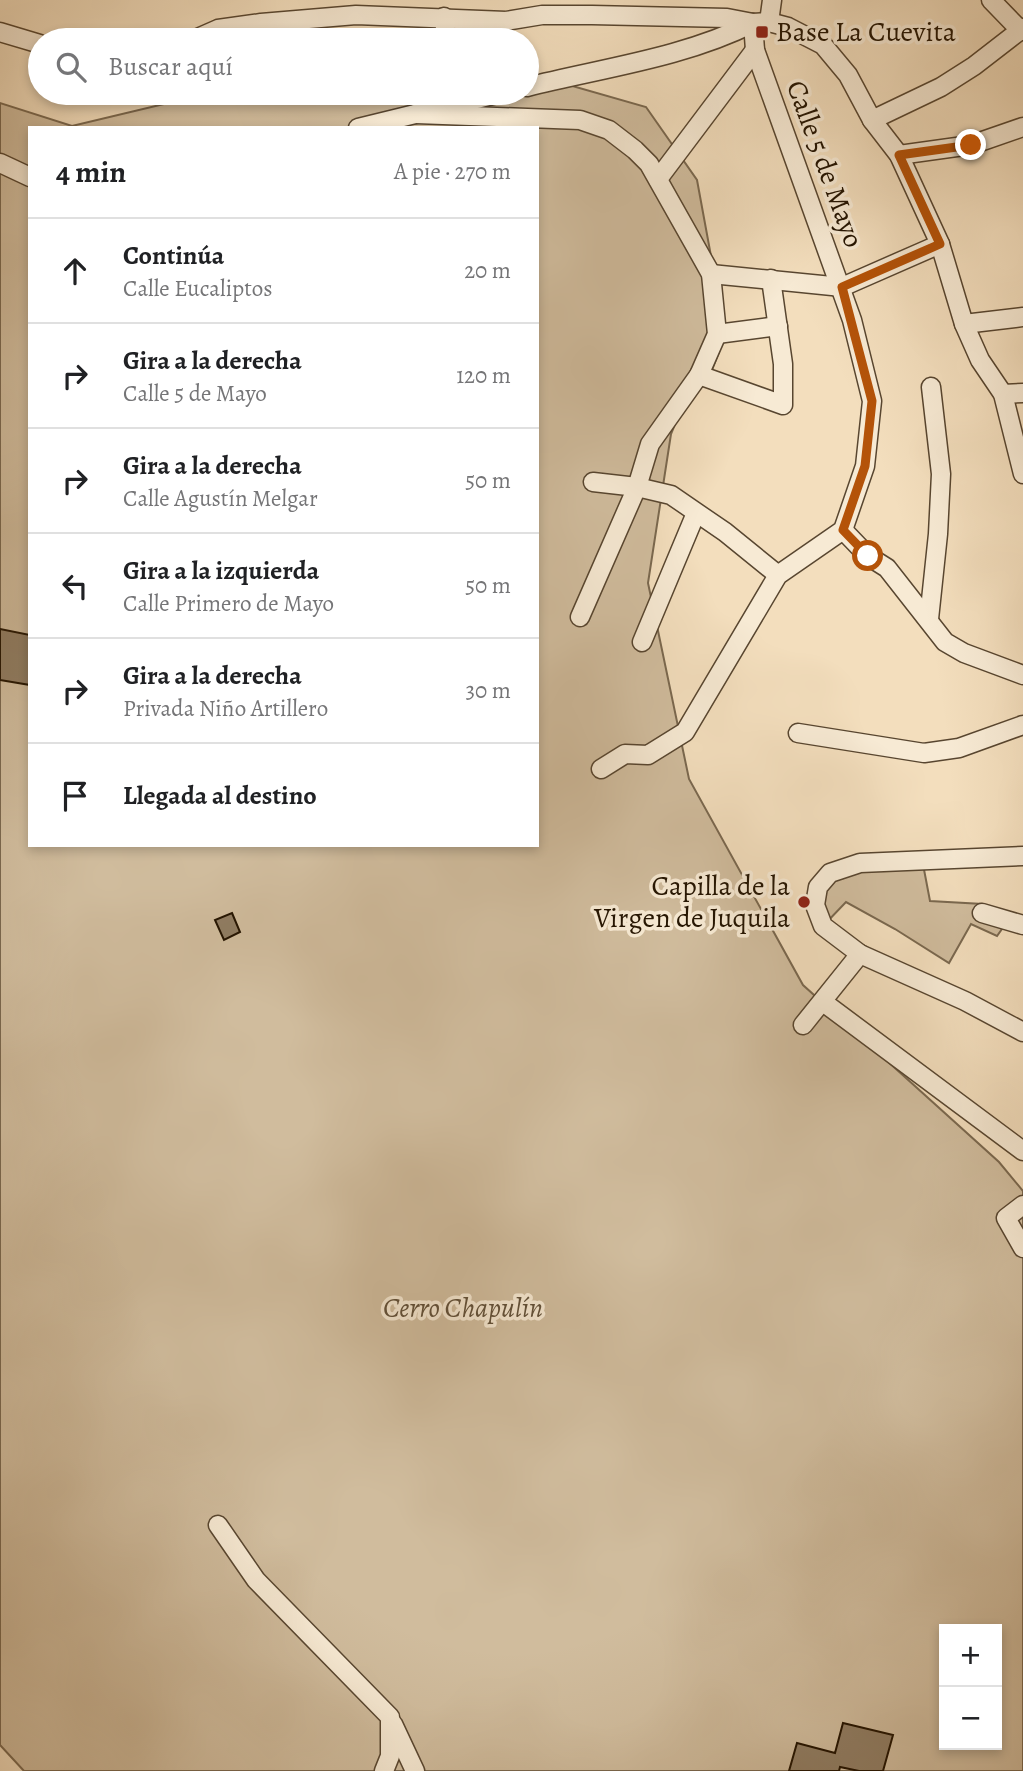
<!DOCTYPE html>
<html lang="es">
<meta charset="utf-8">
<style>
:root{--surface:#fff;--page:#f2f2f2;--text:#202124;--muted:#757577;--line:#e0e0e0}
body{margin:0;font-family:Alegreya,serif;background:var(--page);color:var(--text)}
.controls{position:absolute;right:21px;bottom:21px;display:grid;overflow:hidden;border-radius:0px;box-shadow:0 4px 10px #0003}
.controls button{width:63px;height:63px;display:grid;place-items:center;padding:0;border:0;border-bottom:2px solid var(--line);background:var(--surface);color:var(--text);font:35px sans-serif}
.stop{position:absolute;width:21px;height:21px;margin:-16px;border:5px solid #b45309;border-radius:50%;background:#fff}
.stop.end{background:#b45309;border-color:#fff;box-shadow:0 2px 7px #0008}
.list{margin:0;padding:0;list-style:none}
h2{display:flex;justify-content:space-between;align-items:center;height:91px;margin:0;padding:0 28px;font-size:30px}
h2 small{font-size:23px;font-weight:400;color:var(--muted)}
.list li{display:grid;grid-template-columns:46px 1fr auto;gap:21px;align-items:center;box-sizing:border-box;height:105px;padding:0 28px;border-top:2px solid var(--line)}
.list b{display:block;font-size:26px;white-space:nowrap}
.list p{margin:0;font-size:23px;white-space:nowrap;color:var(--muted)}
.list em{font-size:23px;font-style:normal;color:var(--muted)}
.icon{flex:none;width:38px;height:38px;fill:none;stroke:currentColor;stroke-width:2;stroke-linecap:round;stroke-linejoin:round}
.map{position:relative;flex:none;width:1023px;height:1771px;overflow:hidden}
.search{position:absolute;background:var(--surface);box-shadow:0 4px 10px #0003;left:28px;top:28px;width:511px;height:77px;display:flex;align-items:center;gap:18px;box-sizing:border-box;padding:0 24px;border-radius:38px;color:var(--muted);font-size:26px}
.panel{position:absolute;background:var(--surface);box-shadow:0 4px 10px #0003;left:28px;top:126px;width:511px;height:721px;border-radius:0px}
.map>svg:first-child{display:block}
.green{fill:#d0bc9d;stroke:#7a684f;stroke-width:2;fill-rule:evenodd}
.building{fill:#907d63;stroke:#241401;stroke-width:2}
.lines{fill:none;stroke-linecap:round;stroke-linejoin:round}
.minor-casing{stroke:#584630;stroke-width:21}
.minor{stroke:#f7ead4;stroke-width:18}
.route{stroke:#b45309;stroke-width:9}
.poi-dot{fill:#8f2418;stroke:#f7ead4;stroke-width:2.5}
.labels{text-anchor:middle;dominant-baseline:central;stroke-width:7;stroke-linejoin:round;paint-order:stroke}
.poi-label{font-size:28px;fill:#241401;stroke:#f7ead4;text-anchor:start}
.street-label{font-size:28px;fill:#241401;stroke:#f7ead4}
.park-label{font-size:28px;font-style:italic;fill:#604f38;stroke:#f7ead4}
</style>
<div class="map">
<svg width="1023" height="1771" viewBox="0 0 1023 1771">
<rect width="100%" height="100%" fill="#f3debd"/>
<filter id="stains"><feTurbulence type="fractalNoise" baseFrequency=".00286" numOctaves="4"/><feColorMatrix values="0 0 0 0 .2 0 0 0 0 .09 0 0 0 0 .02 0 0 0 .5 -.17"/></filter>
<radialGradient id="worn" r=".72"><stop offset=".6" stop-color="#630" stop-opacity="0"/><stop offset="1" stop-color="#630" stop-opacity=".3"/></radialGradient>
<!-- green -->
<g class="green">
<path d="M527,73L646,107L697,180L720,305L719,352L710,375L682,407L671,434L648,583L689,779L803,985L999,1162L1023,1191V1771H24L0,1745V103L72,126L210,93H527ZM30,128H537V845H30ZM944,1629H997V1745H944Z"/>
<polygon points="922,859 930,901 983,904 1004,926 997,936 971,924 949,963 895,929 846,902 823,926 818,887 830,873"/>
</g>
<!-- building -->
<g class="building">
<polygon points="0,629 30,635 30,685 0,680"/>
<polygon points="232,913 240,932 224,940 215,920"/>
<polygon points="843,1723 893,1735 883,1771 859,1771 840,1767 839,1771 789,1771 797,1743 835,1753"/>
</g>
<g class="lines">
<defs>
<g id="minor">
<polyline points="991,0 1021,31"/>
<polyline points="444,17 446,40"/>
<polyline points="769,22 772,0"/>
<polyline points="0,32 40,44"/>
<polyline points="193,40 218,29 261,23 356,15 506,21 542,15 592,15 727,18 753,23 769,22 788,27 823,45 848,75 872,120 899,155 940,244 964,324 980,360 1003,394 1023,474"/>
<path d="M527,87C602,68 683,58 753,23"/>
<polyline points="416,114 580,120 609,130 635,150 649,164 711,274 717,334 699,375 650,444 637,487 580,617"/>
<polyline points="872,120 941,87 974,66 1023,28"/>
<polyline points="358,128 501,93"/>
<polyline points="899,155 971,145 1023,127"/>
<polyline points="0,163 30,177"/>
<polyline points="658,179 755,50"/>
<polyline points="711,274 842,287 940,244"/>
<polyline points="964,324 1023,317"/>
<polyline points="717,334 778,326"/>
<polyline points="699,375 783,405 783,364 771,279"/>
<polyline points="1003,394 1023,393"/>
<polyline points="593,482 637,487 671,495 725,532 778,575"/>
<polyline points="843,530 868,556 887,568 945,642 964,653 1023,675"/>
<polyline points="929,619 938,534 941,474 931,387"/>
<polyline points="642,642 696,513"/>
<polyline points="798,733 924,753 959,748 1023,725"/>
<polyline points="601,769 625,754 648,755 685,732 778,575 843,530 865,466 872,401 852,320 755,50 753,23"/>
<polyline points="1023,856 860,863 830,873 818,887 815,905 823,926 860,954 965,1001 1023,1032"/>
<polyline points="982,913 1023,925"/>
<polyline points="823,1002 1023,1151"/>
<polyline points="803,1025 860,954"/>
<polyline points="1023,1205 1006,1218 1023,1248"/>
<polyline points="218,1525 256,1580 390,1717 390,1756 384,1771"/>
<polyline points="393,1724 415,1771"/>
</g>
</defs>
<!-- minor casing -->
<use href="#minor" class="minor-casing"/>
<!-- minor -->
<use href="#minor" class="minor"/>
</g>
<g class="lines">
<!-- route -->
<polyline class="route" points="868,556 843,530 865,466 872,401 842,287 940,244 899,155 971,145"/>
</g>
<!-- markers -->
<g class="poi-dot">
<rect x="755" y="25" width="14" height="14" rx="3.5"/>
<circle cx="804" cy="902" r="7"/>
</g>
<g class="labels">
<!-- poi labels -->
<g class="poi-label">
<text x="776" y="32">Base La Cuevita</text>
<text x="790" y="886" text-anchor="end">Capilla de la<tspan x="790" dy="32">Virgen de Juquila</tspan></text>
</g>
<!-- street labels -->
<g class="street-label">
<text transform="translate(825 164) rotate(70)">Calle 5 de Mayo</text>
</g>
<!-- park labels -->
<g class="park-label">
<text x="463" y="1308">Cerro Chapulín</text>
</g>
</g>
<rect width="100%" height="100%" filter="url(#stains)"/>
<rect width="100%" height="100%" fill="url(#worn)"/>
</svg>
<div class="controls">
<button>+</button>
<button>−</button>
</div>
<div class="stop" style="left:868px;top:556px"></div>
<div class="stop end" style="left:971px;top:145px"></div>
<div class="search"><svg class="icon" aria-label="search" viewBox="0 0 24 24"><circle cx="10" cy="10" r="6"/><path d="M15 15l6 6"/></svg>Buscar aquí</div>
<section class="panel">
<h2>4 min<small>A pie · 270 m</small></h2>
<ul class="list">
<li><svg class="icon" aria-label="ahead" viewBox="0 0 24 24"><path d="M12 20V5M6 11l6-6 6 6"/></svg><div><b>Continúa</b><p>Calle Eucaliptos</p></div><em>20 m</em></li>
<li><svg class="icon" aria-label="right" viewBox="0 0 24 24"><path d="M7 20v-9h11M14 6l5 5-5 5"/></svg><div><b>Gira a la derecha</b><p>Calle 5 de Mayo</p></div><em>120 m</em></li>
<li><svg class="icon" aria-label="right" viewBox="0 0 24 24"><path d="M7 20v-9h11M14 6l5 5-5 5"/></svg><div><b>Gira a la derecha</b><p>Calle Agustín Melgar</p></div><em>50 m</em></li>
<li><svg class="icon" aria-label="left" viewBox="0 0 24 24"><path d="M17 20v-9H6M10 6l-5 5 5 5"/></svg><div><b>Gira a la izquierda</b><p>Calle Primero de Mayo</p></div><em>50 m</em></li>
<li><svg class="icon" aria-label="right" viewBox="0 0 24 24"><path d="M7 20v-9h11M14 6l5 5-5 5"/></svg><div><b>Gira a la derecha</b><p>Privada Niño Artillero</p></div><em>30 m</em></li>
<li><svg class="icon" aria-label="arrive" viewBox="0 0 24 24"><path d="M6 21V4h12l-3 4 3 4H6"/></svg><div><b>Llegada al destino</b></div></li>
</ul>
</section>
</div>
